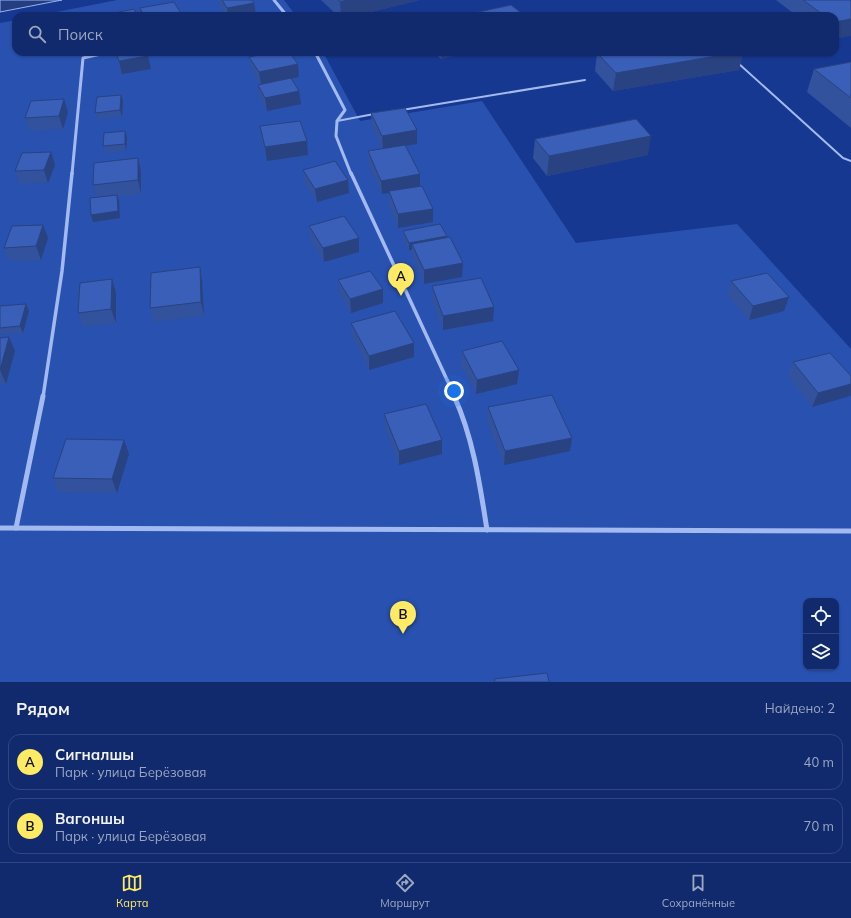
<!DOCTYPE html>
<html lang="ru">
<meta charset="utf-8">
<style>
:root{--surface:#102a6d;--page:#1e3675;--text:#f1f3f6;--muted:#9ca7c2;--line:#304680;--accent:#ffea63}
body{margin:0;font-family:Mulish,sans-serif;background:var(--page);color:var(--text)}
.controls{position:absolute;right:12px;bottom:12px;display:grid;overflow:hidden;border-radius:8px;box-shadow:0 1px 3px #0004}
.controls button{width:36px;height:36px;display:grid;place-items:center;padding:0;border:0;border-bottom:1px solid var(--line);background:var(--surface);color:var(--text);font:20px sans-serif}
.you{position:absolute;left:454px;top:391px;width:14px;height:14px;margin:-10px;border:3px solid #fff;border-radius:50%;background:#1a73e8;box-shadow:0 0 0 6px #1a73e833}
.badge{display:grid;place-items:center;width:26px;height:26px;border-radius:50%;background:var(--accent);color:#111;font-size:13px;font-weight:700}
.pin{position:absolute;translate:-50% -33px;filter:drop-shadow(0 1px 2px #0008)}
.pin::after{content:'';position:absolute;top:21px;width:14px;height:12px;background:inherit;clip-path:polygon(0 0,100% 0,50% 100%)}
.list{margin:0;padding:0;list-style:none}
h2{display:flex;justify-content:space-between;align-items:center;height:52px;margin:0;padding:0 16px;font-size:17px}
h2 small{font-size:13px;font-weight:400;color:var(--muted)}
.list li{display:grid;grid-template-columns:26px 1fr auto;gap:12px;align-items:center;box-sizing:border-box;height:56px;margin:0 8px 8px;padding:0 8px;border:1px solid var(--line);border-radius:12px}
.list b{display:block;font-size:15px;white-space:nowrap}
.list p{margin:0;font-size:13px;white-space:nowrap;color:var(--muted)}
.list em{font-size:13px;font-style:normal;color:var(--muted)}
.icon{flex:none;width:22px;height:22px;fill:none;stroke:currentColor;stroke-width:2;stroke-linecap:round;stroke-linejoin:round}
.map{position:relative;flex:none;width:851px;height:682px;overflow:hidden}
.search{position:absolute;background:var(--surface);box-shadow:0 1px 3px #0004;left:12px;right:12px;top:12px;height:44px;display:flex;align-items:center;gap:10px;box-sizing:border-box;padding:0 14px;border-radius:12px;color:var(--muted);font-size:15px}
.sheet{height:180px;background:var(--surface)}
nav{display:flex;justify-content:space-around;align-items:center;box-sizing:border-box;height:56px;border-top:1px solid var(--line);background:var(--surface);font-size:11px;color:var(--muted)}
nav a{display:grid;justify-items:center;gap:2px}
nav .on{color:var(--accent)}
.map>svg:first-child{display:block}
.green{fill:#2851b0;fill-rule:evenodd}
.water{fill:#253e81;stroke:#95b3f3}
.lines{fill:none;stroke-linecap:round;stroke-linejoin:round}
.lane{stroke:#a3baf1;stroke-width:2}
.street-far2{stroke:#a3baf1;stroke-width:3}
.street-far1{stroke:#a3baf1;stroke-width:3.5}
.street{stroke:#a3baf1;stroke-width:5}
.wall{fill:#32529e}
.shaded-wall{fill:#294281}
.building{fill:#3a5fb8;stroke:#294281}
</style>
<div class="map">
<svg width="851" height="682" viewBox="0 0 851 682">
<rect width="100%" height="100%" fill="#163891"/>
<!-- green -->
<g class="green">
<polygon points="117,0 284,0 296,16 36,16"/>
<path d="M16,20V52H323L360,121L482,101L576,243L737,224L851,349V682H0V23ZM806,601H836V667H806Z"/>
</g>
<!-- water -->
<polygon class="water" points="0,0 62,0 0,12"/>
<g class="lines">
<!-- lane -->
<g class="lane">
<polyline points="738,63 843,158 851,161"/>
<polyline points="402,110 585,80"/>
<polyline points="337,121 374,114"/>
</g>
<!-- street-far2 -->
<g class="street-far2">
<polyline points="274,0 287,16"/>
<polyline points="315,52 345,110 337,121 336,136 351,174"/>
<polyline points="72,174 83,58 110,52"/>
</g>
<!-- street-far1 -->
<g class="street-far1">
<polyline points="351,173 455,397"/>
<polyline points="43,397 62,271 72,173"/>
</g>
<!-- street -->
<g class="street">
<path d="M454,396C473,437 480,485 487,530"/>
<polyline points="0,528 851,531"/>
<polyline points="16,528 43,396"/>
</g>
</g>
<!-- wall -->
<g class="wall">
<polygon points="219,0 252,0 256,15 248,16 226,16 220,7"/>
<polygon points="321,0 420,0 355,16 338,16"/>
<polygon points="776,0 851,0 835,16 797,16"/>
<polygon points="140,8 182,16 142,16"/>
<polygon points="116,52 146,52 151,69 122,74"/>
<polygon points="434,52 470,52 441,59"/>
<polygon points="603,52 743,52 739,70 613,91 595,71 597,53"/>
<polygon points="249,57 298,64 299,77 292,79 299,91 301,104 267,111 259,97 258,85 260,84 251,70"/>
<polygon points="851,62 851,128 807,92 814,69"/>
<polygon points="123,101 122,117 97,119 95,113"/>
<polygon points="68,112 63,129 30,131 25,118"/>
<polygon points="371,113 417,144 405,146 420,187 433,209 433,222 398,228 389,205 389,193 382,194 368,164 368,151 382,149 372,127"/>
<polygon points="260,126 307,141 308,155 267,161 262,139"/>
<polygon points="127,138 126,151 105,153 103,146"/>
<polygon points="535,139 648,155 547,176 533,158"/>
<polygon points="138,158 141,172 141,194 117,197 119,201 120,218 93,222 91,215 96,198 93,185"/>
<polygon points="55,165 48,183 19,184 15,171"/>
<polygon points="303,170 348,180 349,193 317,202 304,183"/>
<polygon points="309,226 359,252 324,262 310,240"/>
<polygon points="403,231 447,236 447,237 463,263 462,277 424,284 413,257 412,250 409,250 403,238"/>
<polygon points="48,238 41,260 9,261 4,248"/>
<polygon points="200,267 202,281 204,316 154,322 150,308"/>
<polygon points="112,279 116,293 116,323 83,327 78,313"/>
<polygon points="338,280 383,289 383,303 351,313 339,294"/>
<polygon points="731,281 784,311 749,320 727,295"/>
<polygon points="432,286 494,307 493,321 443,330 432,300"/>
<polygon points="26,304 29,311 23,333 0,335 0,306"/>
<polygon points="351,323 414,357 369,370 352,337"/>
<polygon points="0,338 15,351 6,384 0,385"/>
<polygon points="462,351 519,370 517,384 476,394 461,365"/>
<polygon points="793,362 851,384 851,395 850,396 812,407 788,376"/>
<polygon points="488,407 572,438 570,451 504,465 487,421"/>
<polygon points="384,414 442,440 442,454 399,465 385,428"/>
<polygon points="124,440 129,454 117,493 58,492 53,478"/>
</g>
<!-- shaded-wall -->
<g class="shaded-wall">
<polygon points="349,0 420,0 355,16 341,16 340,2"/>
<polygon points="254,3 256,15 248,16 228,16 227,8"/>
<polygon points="851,19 851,36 835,39 835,22"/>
<polygon points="441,52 470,52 441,59"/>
<polygon points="740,52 743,52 739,70 613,91 616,73"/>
<polygon points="148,56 151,69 122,74 119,61"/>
<polygon points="298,64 299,77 261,85 259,72"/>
<polygon points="299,91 301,104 267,111 265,98"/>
<polygon points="121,95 123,101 122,117 120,110"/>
<polygon points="64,99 68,112 63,129 59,116"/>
<polygon points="417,130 417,144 383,149 382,136"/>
<polygon points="125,131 127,138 126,151 125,144"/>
<polygon points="651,136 648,155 547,176 549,156"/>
<polygon points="307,141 308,155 267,161 265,147"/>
<polygon points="51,152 55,165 48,183 44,170"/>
<polygon points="138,158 141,172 141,194 138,180"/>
<polygon points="420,174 420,188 389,191 389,193 382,194 381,181"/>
<polygon points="348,180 349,193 317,202 315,189"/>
<polygon points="117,195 119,201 120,218 93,222 91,215"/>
<polygon points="433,209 433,222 398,228 398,214"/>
<polygon points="43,225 48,238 41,260 36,246"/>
<polygon points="447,236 447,243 412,244 412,250 409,250 409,243"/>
<polygon points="359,238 359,252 324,262 323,248"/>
<polygon points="463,263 462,277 424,284 424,270"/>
<polygon points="200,267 202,281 204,316 201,302"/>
<polygon points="112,279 116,293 116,323 111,309"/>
<polygon points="383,289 383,303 351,313 350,299"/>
<polygon points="789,297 784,311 749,320 753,306"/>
<polygon points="26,304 29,311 23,333 20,326"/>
<polygon points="494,307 493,321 443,330 443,316"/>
<polygon points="9,337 15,351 6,384 0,370"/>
<polygon points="414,343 414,357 369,370 369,356"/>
<polygon points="519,370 517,384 476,394 477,380"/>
<polygon points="851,384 851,395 850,396 812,407 818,393"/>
<polygon points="572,438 570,451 504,465 505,451"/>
<polygon points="124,440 129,454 117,493 112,479"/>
<polygon points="442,440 442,454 399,465 399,451"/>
</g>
<!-- building -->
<g class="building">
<polygon points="222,0 252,0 254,3 227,8"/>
<polygon points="338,0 349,0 340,2"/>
<polygon points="803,0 851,0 851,19 835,22 835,16 825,16"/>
<polygon points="174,2 182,15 178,16 144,16 140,8"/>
<polygon points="511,5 525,16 460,16"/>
<polygon points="134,9 138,16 99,16"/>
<polygon points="116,52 146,52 148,56 119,61"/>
<polygon points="274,52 289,52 298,64 259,72 249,57"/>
<polygon points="603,52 740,52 616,73 597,53"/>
<polygon points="851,62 851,98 814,69"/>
<polygon points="291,78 299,91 265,98 258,85"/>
<polygon points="121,95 120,110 95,113 97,97"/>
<polygon points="64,99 59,116 25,118 31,101"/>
<polygon points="405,108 417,130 382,136 371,113"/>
<polygon points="636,119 651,136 549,156 535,139"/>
<polygon points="300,121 307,141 265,147 260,126"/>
<polygon points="125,131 125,144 103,146 104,133"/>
<polygon points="405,145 420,174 381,181 368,151"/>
<polygon points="51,152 44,170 15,171 22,153"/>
<polygon points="138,158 138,180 93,185 94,163"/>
<polygon points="335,161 348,180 315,189 303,170"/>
<polygon points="422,186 433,209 398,214 389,191"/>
<polygon points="117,195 118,211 91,215 90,198"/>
<polygon points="344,216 359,238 323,248 309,226"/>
<polygon points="440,224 447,236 409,243 403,231"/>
<polygon points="43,225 36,246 4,248 12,226"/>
<polygon points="450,237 463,263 424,270 412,244"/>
<polygon points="200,267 201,302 150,308 151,273"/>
<polygon points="370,271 383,289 350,299 338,280"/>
<polygon points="767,273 789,297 753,306 731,281"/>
<polygon points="481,278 494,307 443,316 432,286"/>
<polygon points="112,279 111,309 78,313 80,283"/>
<polygon points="26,304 20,326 0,328 0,306"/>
<polygon points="395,311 414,343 369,356 351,323"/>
<polygon points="9,337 0,370 0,338"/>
<polygon points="502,341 519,370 477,380 462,351"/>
<polygon points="830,353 851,376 851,384 818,393 793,362"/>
<polygon points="552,395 572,438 505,451 488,407"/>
<polygon points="426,404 442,440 399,451 384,414"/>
<polygon points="66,439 124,440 112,479 53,478"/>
<polygon points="547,673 549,682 495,682 494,679"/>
</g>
</svg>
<div class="controls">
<button><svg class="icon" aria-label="locate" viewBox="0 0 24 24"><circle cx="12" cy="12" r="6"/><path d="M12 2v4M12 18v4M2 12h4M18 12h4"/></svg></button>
<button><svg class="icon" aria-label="layers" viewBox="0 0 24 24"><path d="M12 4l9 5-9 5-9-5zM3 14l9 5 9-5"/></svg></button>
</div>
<div class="you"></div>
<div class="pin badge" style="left:401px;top:296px">A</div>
<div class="pin badge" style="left:403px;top:634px">B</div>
<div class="search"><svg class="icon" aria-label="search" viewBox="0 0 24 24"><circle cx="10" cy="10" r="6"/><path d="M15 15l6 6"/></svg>Поиск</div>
</div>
<section class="sheet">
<h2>Рядом<small>Найдено: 2</small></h2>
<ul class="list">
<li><span class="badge">A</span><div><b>Сигналшы</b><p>Парк · улица Берёзовая</p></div><em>40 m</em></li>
<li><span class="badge">B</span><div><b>Вагоншы</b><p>Парк · улица Берёзовая</p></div><em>70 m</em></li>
</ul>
</section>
<nav>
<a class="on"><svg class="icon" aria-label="map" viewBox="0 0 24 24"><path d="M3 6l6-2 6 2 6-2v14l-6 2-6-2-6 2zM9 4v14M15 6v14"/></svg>Карта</a>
<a><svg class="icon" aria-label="directions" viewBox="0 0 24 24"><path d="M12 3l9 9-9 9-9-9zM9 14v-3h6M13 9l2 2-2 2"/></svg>Маршрут</a>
<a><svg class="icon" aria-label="saved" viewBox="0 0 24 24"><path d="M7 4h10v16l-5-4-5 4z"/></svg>Сохранённые</a>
</nav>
